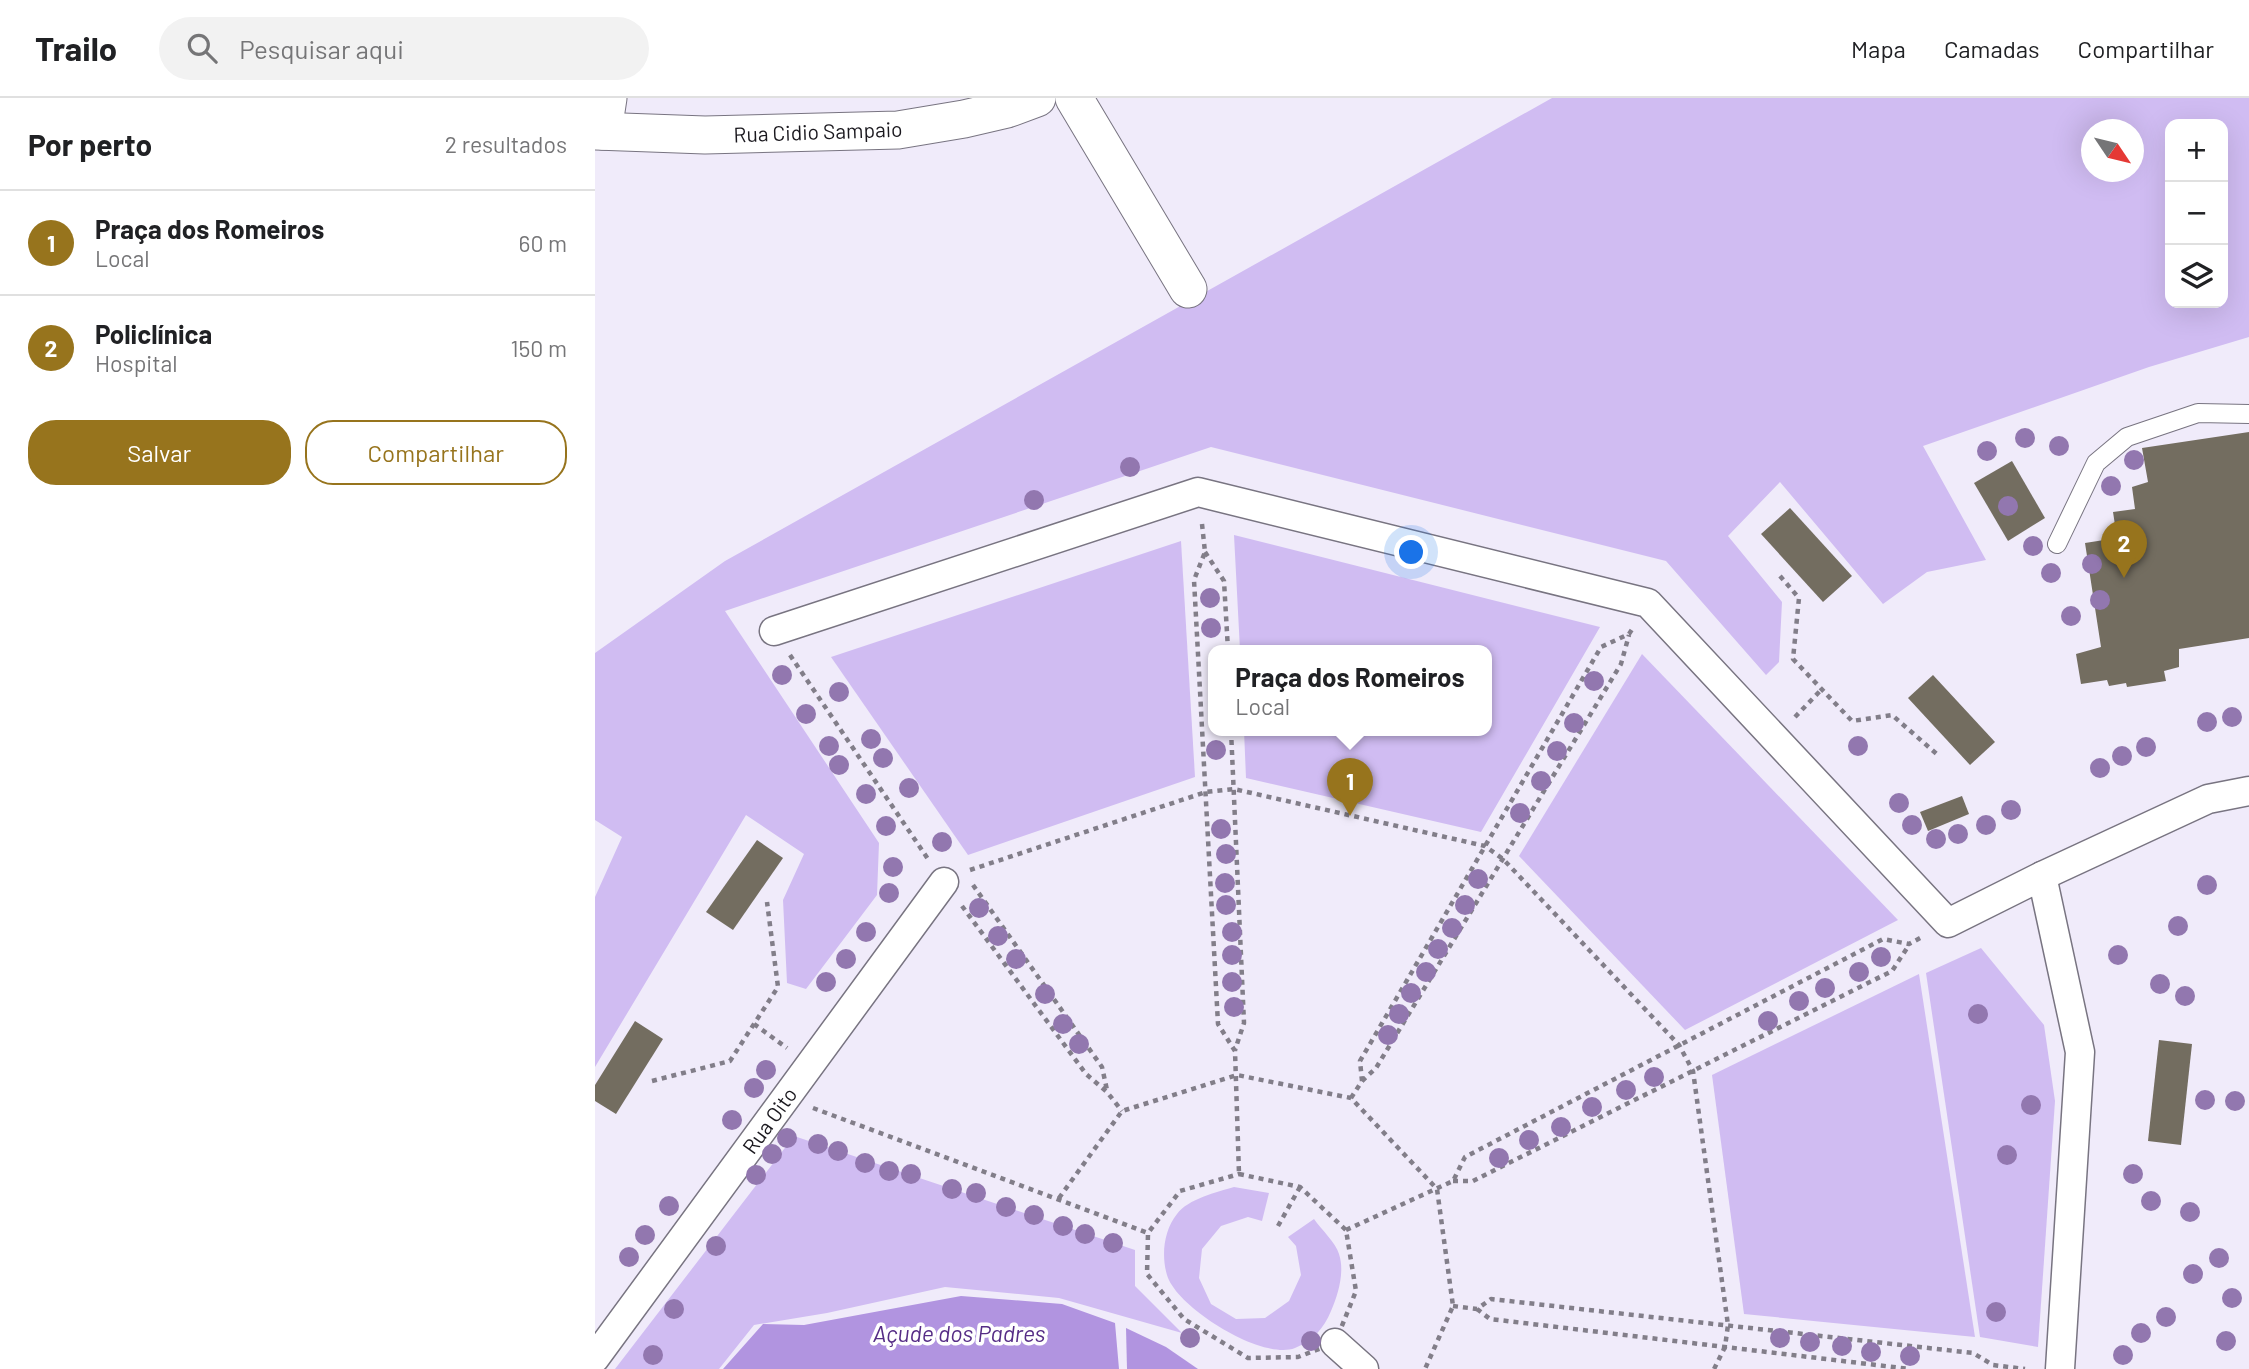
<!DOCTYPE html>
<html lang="pt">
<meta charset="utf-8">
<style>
:root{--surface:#fff;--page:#f2f2f2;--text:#202124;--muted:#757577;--line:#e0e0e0;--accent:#97741d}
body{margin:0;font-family:Barlow,sans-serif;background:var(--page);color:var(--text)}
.controls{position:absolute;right:21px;top:21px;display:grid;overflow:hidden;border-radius:14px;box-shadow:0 7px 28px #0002}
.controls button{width:63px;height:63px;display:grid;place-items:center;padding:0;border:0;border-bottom:2px solid var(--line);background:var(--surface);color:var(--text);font:35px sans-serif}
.compass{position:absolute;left:1486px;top:21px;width:63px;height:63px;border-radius:50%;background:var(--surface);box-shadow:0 7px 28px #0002;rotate:125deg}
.you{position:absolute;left:817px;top:455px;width:24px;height:24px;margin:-18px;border:5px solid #fff;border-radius:50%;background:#1a73e8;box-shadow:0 0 0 10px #1a73e833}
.badge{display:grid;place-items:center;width:46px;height:46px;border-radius:50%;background:var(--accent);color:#fff;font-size:23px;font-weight:700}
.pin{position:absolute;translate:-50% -58px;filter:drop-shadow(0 2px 4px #0008)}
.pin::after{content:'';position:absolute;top:37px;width:24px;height:21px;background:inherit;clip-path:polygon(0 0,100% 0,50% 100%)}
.popup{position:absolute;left:613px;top:547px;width:284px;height:91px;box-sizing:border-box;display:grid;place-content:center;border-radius:14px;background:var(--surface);filter:drop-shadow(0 2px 5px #0005);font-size:23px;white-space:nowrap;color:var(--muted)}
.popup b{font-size:26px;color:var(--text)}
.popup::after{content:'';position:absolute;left:50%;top:100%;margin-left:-14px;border:14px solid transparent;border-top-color:var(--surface)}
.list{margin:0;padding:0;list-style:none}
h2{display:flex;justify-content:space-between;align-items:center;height:91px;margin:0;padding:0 28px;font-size:30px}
h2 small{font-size:23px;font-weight:400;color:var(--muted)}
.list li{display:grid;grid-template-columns:46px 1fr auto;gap:21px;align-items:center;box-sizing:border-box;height:105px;padding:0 28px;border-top:2px solid var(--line)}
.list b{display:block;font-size:26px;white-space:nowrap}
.list p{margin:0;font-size:23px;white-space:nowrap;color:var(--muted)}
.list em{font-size:23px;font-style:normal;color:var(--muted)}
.actions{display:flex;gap:14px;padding:21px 28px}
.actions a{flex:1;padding:16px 0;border:2px solid var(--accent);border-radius:28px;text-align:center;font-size:24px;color:var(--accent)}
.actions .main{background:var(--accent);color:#fff}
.icon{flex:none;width:38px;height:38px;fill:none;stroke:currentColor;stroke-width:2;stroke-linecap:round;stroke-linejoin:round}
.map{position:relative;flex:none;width:1654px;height:1271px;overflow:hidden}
header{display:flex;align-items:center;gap:42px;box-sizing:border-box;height:98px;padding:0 35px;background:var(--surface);border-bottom:2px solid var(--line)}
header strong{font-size:33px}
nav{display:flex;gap:38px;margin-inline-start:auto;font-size:24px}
.search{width:490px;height:63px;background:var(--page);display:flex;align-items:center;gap:18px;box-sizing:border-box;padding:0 24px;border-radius:38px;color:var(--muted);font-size:26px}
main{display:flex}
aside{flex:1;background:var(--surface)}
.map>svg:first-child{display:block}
.grass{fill:#d0bcf2;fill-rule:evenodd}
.water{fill:#b194e0}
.building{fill:#736d60}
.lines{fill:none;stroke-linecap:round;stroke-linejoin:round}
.service-casing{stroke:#787481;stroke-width:20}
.pedestrian-casing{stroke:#787481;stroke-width:31}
.minor-casing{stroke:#787481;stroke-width:39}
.path{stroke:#827e89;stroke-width:4.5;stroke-dasharray:5 5;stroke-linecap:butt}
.service{stroke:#fff;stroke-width:18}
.pedestrian{stroke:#fff;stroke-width:28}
.minor{stroke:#fff;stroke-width:37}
.tree{fill:#9277af}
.labels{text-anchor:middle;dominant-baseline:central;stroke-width:7;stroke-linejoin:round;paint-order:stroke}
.street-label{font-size:21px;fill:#1a181e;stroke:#fff}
.water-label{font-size:23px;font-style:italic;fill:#562d86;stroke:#fff}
</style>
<header>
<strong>Trailo</strong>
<div class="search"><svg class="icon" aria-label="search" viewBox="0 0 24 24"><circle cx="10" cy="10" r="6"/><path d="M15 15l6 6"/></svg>Pesquisar aqui</div>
<nav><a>Mapa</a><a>Camadas</a><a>Compartilhar</a></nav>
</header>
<main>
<aside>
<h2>Por perto<small>2 resultados</small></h2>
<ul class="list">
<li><span class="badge">1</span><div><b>Praça dos Romeiros</b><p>Local</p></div><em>60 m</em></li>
<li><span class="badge">2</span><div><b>Policlínica</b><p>Hospital</p></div><em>150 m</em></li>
</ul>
<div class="actions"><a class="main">Salvar</a><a>Compartilhar</a></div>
</aside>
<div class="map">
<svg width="1654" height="1271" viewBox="0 0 1654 1271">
<rect width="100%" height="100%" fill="#f0ebfa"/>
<!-- grass -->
<g class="grass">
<path d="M957,0H1654V239L1554,269L1328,348L1391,462L1332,474L1288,506L1185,384L1133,438L1187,504L1184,564L1171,577L1071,463L616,349L130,513L284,745L282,797L211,891L192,885L188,802L209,756L151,717L0,969V799L27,739L0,722V555L130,463ZM1575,26H1628V205H1575ZM1496,32H1538V74H1496Z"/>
<polygon points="639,437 1005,529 886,734 651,680 649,632 892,632 892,552 645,552"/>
<polygon points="586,443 600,679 373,757 236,559"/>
<polygon points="1047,556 1303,822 1090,932 924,758"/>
<polygon points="1386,850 1449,927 1460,1003 1443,1249 1385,1239 1331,875"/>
<polygon points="1324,876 1380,1239 1149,1216 1117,977"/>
<polygon points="199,1038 540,1152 540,1188 587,1235 464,1200 350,1189 232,1215 159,1227 124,1271 20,1271"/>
<path d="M639,1089L674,1095L667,1123L653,1119L626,1128L607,1151L604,1180L616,1206L641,1221L670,1220L694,1203L706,1177L701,1148L693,1139L719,1121C726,1131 741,1145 744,1156C750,1174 743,1197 736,1213C729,1230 718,1243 700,1250C667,1263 581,1209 572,1177C566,1157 569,1132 582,1116C593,1101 622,1094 639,1089Z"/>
</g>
<!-- water -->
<g class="water">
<polygon points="366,1198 467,1206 520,1225 524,1271 128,1271 168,1226 209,1227"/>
<polygon points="531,1230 571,1249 603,1271 532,1271"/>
</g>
<!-- building -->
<g class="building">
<polygon points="1654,334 1654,540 1584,551 1584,569 1569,573 1571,583 1532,589 1531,585 1514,588 1512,582 1486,586 1481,556 1506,549 1490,445 1522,440 1518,414 1540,411 1537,389 1553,384 1547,350"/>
<polygon points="1417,363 1450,420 1413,443 1379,385"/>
<polygon points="1195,410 1257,478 1228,504 1166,436"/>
<polygon points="1338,577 1400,644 1375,667 1313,600"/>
<polygon points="1367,698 1374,716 1333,733 1325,714"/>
<polygon points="162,742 188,760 138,832 111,814"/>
<polygon points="40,923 68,941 21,1016 0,1003 0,987"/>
<polygon points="1564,942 1597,946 1586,1047 1553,1043"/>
</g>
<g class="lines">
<defs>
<polyline id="service" points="1462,446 1501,365 1532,339 1603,315 1654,316"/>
<g id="pedestrian">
<polyline points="179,533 603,394 1053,505 1353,825 1447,778 1613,701 1654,693"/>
<polyline points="1447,778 1485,954 1465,1271"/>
<polyline points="740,1245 769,1271"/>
<polyline points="0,1260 349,784"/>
</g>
<g id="minor">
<polyline points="479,0 593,191"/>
<polyline points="0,33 110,37 303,32 369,21 412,11 442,0"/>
<polyline points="8,33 13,0"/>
</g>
</defs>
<!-- service casing -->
<use href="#service" class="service-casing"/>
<!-- pedestrian casing -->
<use href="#pedestrian" class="pedestrian-casing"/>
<!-- minor casing -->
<use href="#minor" class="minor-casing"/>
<!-- path -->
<g class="path">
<polyline points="607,426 610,454 599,482 623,926 640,953 644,1076"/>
<polyline points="610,454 629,483 633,552"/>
<polyline points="1185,478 1204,500 1198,561 1257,623 1297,617 1344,658"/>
<polyline points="195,557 333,761"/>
<polyline points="1200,619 1226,592"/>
<polyline points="636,632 649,925 640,952"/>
<polyline points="375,772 611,694 639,691 890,748 908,761 1084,947 1098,973 1133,1227 1130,1249 1119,1271"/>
<polyline points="378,787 507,969 512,992"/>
<polyline points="367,808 491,976 512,994 527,1013"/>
<polyline points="159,926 192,950"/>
<polyline points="57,983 135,963 183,889 172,804"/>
<polyline points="767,983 781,970 1026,566 1034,537"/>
<polyline points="756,1000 767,983 765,963 1006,549 1034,536 1038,530"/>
<polyline points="218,1010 553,1135"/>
<polygon points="644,1076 705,1089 751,1132 761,1193 740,1245 703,1259 653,1260 589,1221 552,1176 553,1135 585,1093"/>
<polyline points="858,1083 878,1083 1297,873 1314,847"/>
<polyline points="464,1100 527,1013 642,977 756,1000 842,1091 858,1208 830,1271"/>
<polyline points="683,1128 705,1089"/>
<polyline points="751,1132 858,1083 870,1059 1288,841 1314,846 1327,839"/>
<polyline points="858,1208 882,1211 896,1201 1378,1255 1398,1267 1430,1271"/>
<polyline points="882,1211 895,1221 1315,1271"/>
</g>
<!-- service -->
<use href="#service" class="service"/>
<!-- pedestrian -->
<use href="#pedestrian" class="pedestrian"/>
<!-- minor -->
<use href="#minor" class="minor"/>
</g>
<!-- trees -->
<g class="tree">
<circle cx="1430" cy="340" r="10"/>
<circle cx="1464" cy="348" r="10"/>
<circle cx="1392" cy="353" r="10"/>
<circle cx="1539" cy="362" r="10"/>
<circle cx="535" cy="369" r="10"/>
<circle cx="1516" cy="388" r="10"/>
<circle cx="439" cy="402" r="10"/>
<circle cx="1413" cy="408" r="10"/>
<circle cx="1438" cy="448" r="10"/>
<circle cx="1497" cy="466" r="10"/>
<circle cx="1456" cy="475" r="10"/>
<circle cx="615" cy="500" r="10"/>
<circle cx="1505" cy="502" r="10"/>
<circle cx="1476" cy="518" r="10"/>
<circle cx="616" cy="530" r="10"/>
<circle cx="187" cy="577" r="10"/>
<circle cx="999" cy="583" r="10"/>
<circle cx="244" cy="594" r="10"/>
<circle cx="211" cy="616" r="10"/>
<circle cx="1637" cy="619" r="10"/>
<circle cx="1612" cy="624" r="10"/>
<circle cx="979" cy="625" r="10"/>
<circle cx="276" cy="641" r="10"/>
<circle cx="234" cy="648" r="10"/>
<circle cx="1263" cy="648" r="10"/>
<circle cx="1551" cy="649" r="10"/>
<circle cx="621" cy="652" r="10"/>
<circle cx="962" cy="653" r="10"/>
<circle cx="1527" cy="658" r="10"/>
<circle cx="288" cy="660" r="10"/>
<circle cx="244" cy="667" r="10"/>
<circle cx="1505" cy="670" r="10"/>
<circle cx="946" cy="683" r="10"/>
<circle cx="314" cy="690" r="10"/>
<circle cx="271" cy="696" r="10"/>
<circle cx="1304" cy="705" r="10"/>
<circle cx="1416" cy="712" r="10"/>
<circle cx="925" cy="715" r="10"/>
<circle cx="1317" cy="727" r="10"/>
<circle cx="1391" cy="727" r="10"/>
<circle cx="291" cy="728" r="10"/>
<circle cx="626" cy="731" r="10"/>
<circle cx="1363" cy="736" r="10"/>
<circle cx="1341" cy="741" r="10"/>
<circle cx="347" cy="744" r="10"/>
<circle cx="631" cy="756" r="10"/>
<circle cx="298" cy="769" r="10"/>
<circle cx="883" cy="781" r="10"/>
<circle cx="630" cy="785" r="10"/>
<circle cx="1612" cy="787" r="10"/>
<circle cx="294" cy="795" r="10"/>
<circle cx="631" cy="807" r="10"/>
<circle cx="870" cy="807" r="10"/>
<circle cx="384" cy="810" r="10"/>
<circle cx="1583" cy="828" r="10"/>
<circle cx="857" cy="830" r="10"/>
<circle cx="271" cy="834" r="10"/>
<circle cx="637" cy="834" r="10"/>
<circle cx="403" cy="838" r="10"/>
<circle cx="843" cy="851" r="10"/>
<circle cx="637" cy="857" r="10"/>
<circle cx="1523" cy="857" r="10"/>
<circle cx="1286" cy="859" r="10"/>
<circle cx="251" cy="861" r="10"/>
<circle cx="421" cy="861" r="10"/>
<circle cx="831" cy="874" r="10"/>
<circle cx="1264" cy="874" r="10"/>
<circle cx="231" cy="884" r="10"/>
<circle cx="637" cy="884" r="10"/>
<circle cx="1565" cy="886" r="10"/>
<circle cx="1230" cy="890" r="10"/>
<circle cx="816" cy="895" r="10"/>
<circle cx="450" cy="896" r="10"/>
<circle cx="1590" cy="898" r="10"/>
<circle cx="1204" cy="903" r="10"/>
<circle cx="639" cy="909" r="10"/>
<circle cx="804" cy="916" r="10"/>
<circle cx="1383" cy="916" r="10"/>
<circle cx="1173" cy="923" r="10"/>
<circle cx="468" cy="926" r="10"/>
<circle cx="793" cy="937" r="10"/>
<circle cx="484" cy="946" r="10"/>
<circle cx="171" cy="972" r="10"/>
<circle cx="1059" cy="979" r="10"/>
<circle cx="159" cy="990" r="10"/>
<circle cx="1031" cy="992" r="10"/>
<circle cx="1610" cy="1002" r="10"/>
<circle cx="1640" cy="1003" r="10"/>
<circle cx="1436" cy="1007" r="10"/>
<circle cx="997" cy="1009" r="10"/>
<circle cx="137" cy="1022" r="10"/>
<circle cx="966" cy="1029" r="10"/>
<circle cx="192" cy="1040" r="10"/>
<circle cx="934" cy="1042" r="10"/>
<circle cx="223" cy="1046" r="10"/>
<circle cx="243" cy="1053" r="10"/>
<circle cx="177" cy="1056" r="10"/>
<circle cx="1412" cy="1057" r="10"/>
<circle cx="904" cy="1060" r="10"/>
<circle cx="270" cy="1065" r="10"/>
<circle cx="294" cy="1073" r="10"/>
<circle cx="316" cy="1076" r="10"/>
<circle cx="1538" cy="1076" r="10"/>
<circle cx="161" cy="1077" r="10"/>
<circle cx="357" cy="1091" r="10"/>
<circle cx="381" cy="1095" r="10"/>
<circle cx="1556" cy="1103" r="10"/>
<circle cx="74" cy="1108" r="10"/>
<circle cx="411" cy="1109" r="10"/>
<circle cx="1595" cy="1114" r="10"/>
<circle cx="439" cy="1117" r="10"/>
<circle cx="468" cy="1128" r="10"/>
<circle cx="490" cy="1136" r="10"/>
<circle cx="50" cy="1137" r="10"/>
<circle cx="518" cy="1145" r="10"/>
<circle cx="121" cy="1148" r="10"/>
<circle cx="34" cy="1159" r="10"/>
<circle cx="1624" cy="1160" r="10"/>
<circle cx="1598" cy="1176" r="10"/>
<circle cx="1637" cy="1200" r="10"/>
<circle cx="79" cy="1211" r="10"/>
<circle cx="1401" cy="1214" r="10"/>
<circle cx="1571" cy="1219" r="10"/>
<circle cx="1546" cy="1235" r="10"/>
<circle cx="595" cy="1240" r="10"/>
<circle cx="1185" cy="1240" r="10"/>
<circle cx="716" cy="1243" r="10"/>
<circle cx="1631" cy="1243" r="10"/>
<circle cx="1215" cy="1244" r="10"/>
<circle cx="1247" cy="1248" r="10"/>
<circle cx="1276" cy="1254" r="10"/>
<circle cx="58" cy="1257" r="10"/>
<circle cx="1528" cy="1257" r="10"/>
<circle cx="1315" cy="1258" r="10"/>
</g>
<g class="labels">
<!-- street labels -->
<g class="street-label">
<text transform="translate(223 33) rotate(-2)">Rua Cidio Sampaio</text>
<text transform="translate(174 1022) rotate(-54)">Rua Oito</text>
</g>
<!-- water labels -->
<g class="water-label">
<text x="364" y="1235">Açude dos Padres</text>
</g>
</g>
</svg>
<div class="controls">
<button>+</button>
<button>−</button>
<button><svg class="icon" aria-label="layers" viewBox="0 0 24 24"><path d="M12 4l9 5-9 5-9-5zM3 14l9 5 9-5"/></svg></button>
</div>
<svg class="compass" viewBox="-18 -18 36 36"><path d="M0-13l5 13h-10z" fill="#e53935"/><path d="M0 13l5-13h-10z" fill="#757577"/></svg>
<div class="you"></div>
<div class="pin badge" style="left:755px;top:718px">1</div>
<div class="popup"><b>Praça dos Romeiros</b>Local</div>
<div class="pin badge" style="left:1529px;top:480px">2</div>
</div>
</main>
